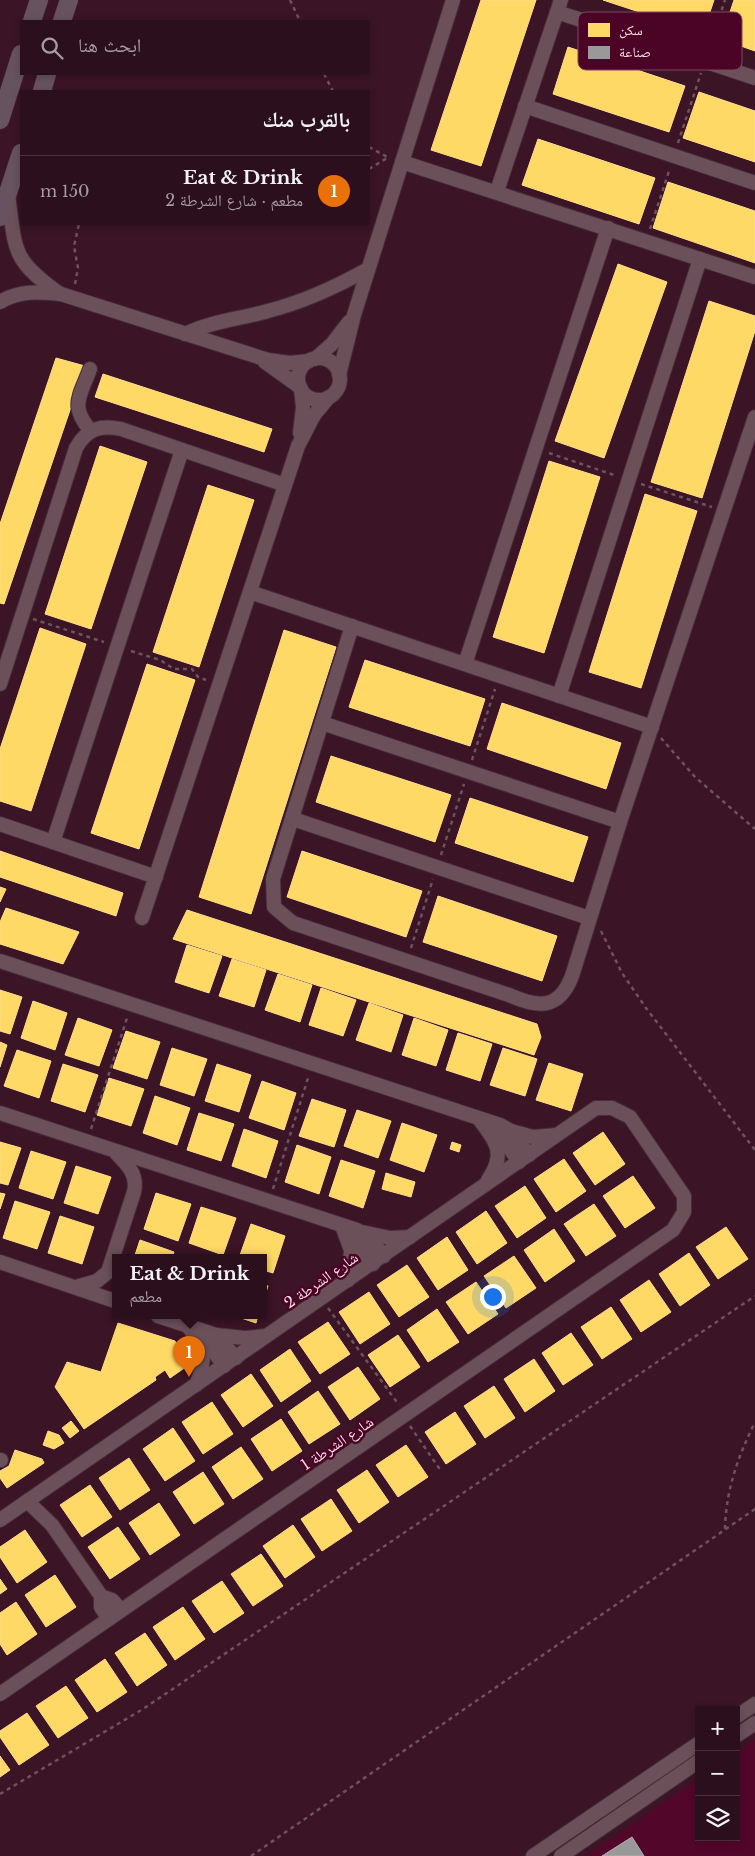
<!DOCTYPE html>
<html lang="ar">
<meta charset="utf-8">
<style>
:root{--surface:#2c0f1c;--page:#341825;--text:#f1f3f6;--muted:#a69ca3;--line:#482f3b;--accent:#b99aa5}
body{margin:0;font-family:"Libre Baskerville","Noto Naskh Arabic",serif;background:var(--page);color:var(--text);direction:rtl}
.controls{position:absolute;right:15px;bottom:15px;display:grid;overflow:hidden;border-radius:0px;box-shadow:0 2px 8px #0003}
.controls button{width:45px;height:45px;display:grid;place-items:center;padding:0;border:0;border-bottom:1px solid var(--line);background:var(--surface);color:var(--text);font:25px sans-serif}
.you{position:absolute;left:492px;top:1296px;width:18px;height:18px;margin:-12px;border:4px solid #fff;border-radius:50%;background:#1a73e8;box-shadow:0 0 0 8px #1a73e833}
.badge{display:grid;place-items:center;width:32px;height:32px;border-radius:50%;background:var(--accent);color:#fff;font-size:16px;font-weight:700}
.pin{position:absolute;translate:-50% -41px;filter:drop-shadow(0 1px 2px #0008)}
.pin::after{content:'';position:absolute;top:26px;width:18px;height:15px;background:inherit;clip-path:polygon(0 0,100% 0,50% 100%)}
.popup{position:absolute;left:112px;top:1254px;width:155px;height:65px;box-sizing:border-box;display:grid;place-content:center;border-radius:0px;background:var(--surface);filter:drop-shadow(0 1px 4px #0005);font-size:16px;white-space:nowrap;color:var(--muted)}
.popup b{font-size:19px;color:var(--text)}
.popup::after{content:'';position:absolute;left:50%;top:100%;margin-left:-10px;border:10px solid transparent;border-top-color:var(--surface)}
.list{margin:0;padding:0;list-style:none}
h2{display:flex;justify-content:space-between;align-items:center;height:65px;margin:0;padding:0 20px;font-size:21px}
h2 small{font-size:16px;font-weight:400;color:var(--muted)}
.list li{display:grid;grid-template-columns:32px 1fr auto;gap:15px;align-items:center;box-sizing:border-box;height:70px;padding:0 20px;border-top:1px solid var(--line)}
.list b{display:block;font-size:19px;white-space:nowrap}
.list p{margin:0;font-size:16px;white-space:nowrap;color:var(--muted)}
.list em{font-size:16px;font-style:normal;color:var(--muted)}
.icon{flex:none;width:28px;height:28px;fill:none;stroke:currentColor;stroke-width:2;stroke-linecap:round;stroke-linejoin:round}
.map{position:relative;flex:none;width:755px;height:1856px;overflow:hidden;direction:ltr}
.search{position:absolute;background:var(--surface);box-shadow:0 2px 8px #0003;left:20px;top:20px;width:350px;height:55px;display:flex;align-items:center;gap:12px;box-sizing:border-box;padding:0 18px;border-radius:0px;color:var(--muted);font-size:19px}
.panel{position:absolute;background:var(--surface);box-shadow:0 2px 8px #0003;left:20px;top:90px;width:350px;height:135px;border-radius:0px;direction:rtl}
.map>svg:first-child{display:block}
.built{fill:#52072a}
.homes{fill:#ffd966;stroke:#fedc8d}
.industry{fill:#999;stroke:#b7afb1}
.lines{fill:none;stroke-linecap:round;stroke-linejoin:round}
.minor-casing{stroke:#462d37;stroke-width:16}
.major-casing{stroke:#462d37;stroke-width:19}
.path{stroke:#6d535d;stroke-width:2.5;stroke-dasharray:4 4;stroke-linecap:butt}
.minor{stroke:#6b505a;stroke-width:14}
.major{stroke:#675260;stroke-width:18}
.labels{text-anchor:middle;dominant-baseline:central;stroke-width:5;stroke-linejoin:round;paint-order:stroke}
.street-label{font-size:15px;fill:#fde2e9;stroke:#4b0425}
.key{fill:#4b0425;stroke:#804760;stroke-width:1}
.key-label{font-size:14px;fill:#fde2e9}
</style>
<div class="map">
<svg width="755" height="1856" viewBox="0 0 755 1856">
<rect width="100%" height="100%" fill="#3b1426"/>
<!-- built -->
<polygon class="built" points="755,1740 755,1856 586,1856 699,1778 699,1837 736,1837 736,1753"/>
<!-- homes -->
<g class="homes">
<polygon points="481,0 536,0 481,166 431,150"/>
<polygon points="603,0 714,0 703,33"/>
<polygon points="734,0 755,0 755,51 721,39"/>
<polygon points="568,47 685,86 669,132 553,94"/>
<polygon points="699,92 755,111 755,162 683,138"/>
<polygon points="538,139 655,178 639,224 522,185"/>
<polygon points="668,182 755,211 755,263 653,228"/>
<polygon points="618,264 667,282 604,458 555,441"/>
<polygon points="709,301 755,316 755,331 702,498 651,482"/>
<polygon points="56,358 85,366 4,604 0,603 0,524"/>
<polygon points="103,374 272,429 264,452 95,397"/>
<polygon points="100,446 147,462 91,629 45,614"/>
<polygon points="549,461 600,477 544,653 493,637"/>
<polygon points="208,485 254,500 199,667 153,652"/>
<polygon points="645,494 697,511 641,688 589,672"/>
<polygon points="40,628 86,644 31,811 0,801 0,749"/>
<polygon points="284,630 336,647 251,914 199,897"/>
<polygon points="365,660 485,699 470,746 349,707"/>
<polygon points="147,664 195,680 139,849 91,833"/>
<polygon points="502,703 621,743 606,789 487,749"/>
<polygon points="331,756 451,795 435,842 316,802"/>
<polygon points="470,798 588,837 573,882 455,843"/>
<polygon points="0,851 123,893 116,916 0,877"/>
<polygon points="302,851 422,891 406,937 287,897"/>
<polygon points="0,887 6,889 0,902"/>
<polygon points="438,896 557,936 542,981 423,942"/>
<polygon points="6,908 79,932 63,964 0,944 0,922"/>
<polygon points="187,910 537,1024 541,1037 534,1055 173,939"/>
<polygon points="187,945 222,956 209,993 175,982"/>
<polygon points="232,959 266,970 254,1007 219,996"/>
<polygon points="278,974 312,985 300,1022 265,1010"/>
<polygon points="321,988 356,1000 343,1036 309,1025"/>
<polygon points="0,990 22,997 10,1034 0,1031"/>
<polygon points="33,1001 67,1013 55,1050 21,1038"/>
<polygon points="369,1003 403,1015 391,1052 356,1040"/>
<polygon points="78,1018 112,1030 99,1066 65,1055"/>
<polygon points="414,1018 448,1030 436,1066 402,1055"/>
<polygon points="126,1031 160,1042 147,1079 113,1068"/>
<polygon points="458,1033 492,1044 480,1081 446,1070"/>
<polygon points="0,1042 7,1045 0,1067"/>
<polygon points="172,1048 207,1059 194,1096 160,1085"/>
<polygon points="503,1048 537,1059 525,1096 490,1085"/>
<polygon points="17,1050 51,1061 39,1098 4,1086"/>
<polygon points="549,1063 583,1074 571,1111 536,1100"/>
<polygon points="63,1064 98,1075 85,1112 51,1101"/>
<polygon points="217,1064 251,1075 239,1112 205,1101"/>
<polygon points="109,1078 144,1089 131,1126 97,1115"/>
<polygon points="262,1081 296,1093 284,1130 249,1118"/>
<polygon points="155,1096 190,1108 177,1145 143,1133"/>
<polygon points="312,1099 346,1110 334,1147 299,1136"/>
<polygon points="357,1110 391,1121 378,1158 344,1146"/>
<polygon points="199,1113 234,1124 221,1161 187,1150"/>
<polygon points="402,1123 437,1135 424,1172 390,1160"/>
<polygon points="244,1129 278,1141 266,1178 232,1166"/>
<polygon points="603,1132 625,1164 595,1185 573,1153"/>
<polygon points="0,1142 21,1148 8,1185 0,1183"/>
<polygon points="452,1142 461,1145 459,1152 450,1149"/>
<polygon points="297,1145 331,1157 319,1194 285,1182"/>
<polygon points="31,1151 66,1162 53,1199 19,1188"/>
<polygon points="564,1159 586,1191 556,1212 534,1179"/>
<polygon points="341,1160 375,1171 363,1208 329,1196"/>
<polygon points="76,1166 111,1177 98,1214 64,1203"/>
<polygon points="386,1173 415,1182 411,1197 382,1189"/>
<polygon points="633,1176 655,1208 625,1228 603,1196"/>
<polygon points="525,1186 546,1218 517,1238 495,1206"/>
<polygon points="0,1193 5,1194 0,1209"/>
<polygon points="156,1193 191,1204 178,1241 144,1229"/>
<polygon points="15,1201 50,1212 37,1249 3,1238"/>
<polygon points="594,1204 616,1236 586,1256 564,1224"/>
<polygon points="201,1207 236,1218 223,1255 189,1243"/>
<polygon points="486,1211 507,1243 477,1264 456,1232"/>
<polygon points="60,1216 94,1227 82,1264 48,1253"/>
<polygon points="251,1224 285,1236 273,1273 263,1270 263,1258 239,1258"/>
<polygon points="726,1227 748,1259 718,1279 696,1247"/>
<polygon points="554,1229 575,1261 545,1282 524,1250"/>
<polygon points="447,1237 468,1270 438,1290 417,1258"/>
<polygon points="140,1240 174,1252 172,1258 134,1258"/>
<polygon points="689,1253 710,1285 680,1306 659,1274"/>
<polygon points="514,1256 536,1288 506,1308 484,1276"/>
<polygon points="407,1265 429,1297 399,1317 377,1285"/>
<polygon points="649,1280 671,1312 641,1332 620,1300"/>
<polygon points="476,1282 498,1314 468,1334 446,1302"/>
<polygon points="263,1284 268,1286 263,1302"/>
<polygon points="369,1292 390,1324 360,1344 339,1312"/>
<polygon points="611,1307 632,1339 602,1359 581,1327"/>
<polygon points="437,1309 459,1342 428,1362 407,1330"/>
<polygon points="235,1316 258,1316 256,1323"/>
<polygon points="328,1322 350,1354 320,1374 298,1342"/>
<polygon points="118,1323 175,1341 190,1364 170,1378 165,1370 155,1377 156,1380 84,1429 55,1387 67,1362 101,1372"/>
<polygon points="571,1333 593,1365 563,1385 542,1353"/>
<polygon points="398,1335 420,1367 390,1387 368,1355"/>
<polygon points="290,1349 311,1381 281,1402 260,1370"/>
<polygon points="534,1359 555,1391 525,1412 504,1379"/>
<polygon points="358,1367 380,1399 350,1420 328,1387"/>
<polygon points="251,1374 273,1406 243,1427 221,1395"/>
<polygon points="494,1386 515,1418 485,1438 464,1406"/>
<polygon points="318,1391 340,1424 309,1444 288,1412"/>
<polygon points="212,1402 233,1434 203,1454 182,1422"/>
<polygon points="455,1412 476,1444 446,1464 425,1432"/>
<polygon points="281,1419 302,1451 272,1471 251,1439"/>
<polygon points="71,1421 79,1431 70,1438 62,1428"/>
<polygon points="173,1428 195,1461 165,1481 143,1449"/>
<polygon points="48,1431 59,1435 64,1443 54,1449 43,1445"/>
<polygon points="406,1445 428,1477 398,1497 376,1465"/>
<polygon points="241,1447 263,1479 233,1499 212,1467"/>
<polygon points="15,1450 42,1459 44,1463 7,1488 0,1478 0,1471 9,1466"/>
<polygon points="129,1458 150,1490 120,1510 99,1478"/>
<polygon points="367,1470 389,1502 359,1523 337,1490"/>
<polygon points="203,1472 224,1504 194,1524 173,1492"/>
<polygon points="90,1485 112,1517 82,1537 60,1505"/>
<polygon points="331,1499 352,1531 322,1551 301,1519"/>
<polygon points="159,1503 180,1535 150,1555 129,1523"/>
<polygon points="293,1525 315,1557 285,1578 263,1546"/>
<polygon points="118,1527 140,1559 110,1579 88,1547"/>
<polygon points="25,1530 47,1562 17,1583 0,1557 0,1547"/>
<polygon points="261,1554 283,1586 253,1606 231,1574"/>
<polygon points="55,1575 76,1607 46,1627 25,1595"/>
<polygon points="0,1579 7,1589 0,1594"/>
<polygon points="222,1581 244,1613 214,1633 192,1601"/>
<polygon points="16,1602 37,1634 7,1655 0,1644 0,1613"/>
<polygon points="183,1607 205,1639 175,1660 153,1627"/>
<polygon points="145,1633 167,1665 137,1686 115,1653"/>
<polygon points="105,1659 127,1692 97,1712 75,1680"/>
<polygon points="66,1686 88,1718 58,1738 36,1706"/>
<polygon points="27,1713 49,1745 19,1765 0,1737 0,1731"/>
<polygon points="0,1756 10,1770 0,1777"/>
</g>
<!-- industry -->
<polygon class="industry" points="632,1837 644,1856 602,1856"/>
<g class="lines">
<defs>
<g id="minor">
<polyline points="557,12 755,78"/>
<polyline points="525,106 755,183"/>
<polyline points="402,162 755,277"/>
<polyline points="497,191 561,0"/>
<path d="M8,195C16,252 11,259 60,294"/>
<path d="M0,302C20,290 39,292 61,294L268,360L290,363L309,361"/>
<path d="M185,334C212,321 240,319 268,311C303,302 336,287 368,269"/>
<circle cx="319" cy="379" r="21"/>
<polyline points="315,359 332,344 349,322"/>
<polyline points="265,362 300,387"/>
<path d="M90,369C80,397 69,406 91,431"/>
<polyline points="339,375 354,315 453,0"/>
<polyline points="300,433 303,407 301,389"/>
<polyline points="250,592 652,727"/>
<path d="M352,626L273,879L274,907L293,923L509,995C538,1008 559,1010 572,976L620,822L755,417"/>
<polyline points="465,664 608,228"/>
<path d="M0,684L76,448C87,428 101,425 121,429L285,485"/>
<polyline points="559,696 700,259"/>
<polyline points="322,723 620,822"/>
<polyline points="293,819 589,918"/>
<polyline points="0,824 156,877"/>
<polyline points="53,842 182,450"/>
<polyline points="142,918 298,446 314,415 329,397"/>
<polyline points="0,961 500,1125 511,1131 529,1155"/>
<polyline points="0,1113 357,1230 371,1240 384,1256"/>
<path d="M479,1119C497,1142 506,1154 488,1180"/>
<polyline points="496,1128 519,1162"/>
<polyline points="511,1131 533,1137 556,1135"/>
<polyline points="342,1226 351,1250 348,1280"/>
<polyline points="362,1232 390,1238 410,1237"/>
<polyline points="350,1233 373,1264"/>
<polyline points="0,1262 115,1301"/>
<path d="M76,1287L97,1281L108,1272L134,1192C138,1175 128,1165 117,1154"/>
<polyline points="158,1316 216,1335 236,1358"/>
<path d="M188,1326C205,1349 207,1359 196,1385"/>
<polyline points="199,1330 224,1366"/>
<polyline points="216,1335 245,1338 266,1336"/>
<polyline points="0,1460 1,1460"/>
<polyline points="27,1501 52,1525 101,1596 101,1607 109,1619"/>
<polyline points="0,1520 596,1108 612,1108 630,1117 684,1196 684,1212 673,1230 0,1694"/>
<polyline points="101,1596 112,1600 121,1610"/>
<polyline points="736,1717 755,1704"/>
<polyline points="736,1736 755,1723"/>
<polyline points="533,1856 699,1743"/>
<polyline points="561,1856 699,1761"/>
</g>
<g id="major">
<polyline points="32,21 39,0"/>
<polyline points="62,21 69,0"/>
<polyline points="42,91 47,74"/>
<polyline points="0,120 21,54"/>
<polyline points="0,217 21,153"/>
</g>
</defs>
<!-- minor casing -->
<use href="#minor" class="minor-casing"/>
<!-- major casing -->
<use href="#major" class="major-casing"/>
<!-- path -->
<g class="path">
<polyline points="290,0 300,21"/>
<polyline points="709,48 725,0"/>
<polyline points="324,74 333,91"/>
<polyline points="678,143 701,73"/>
<polyline points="369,147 389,158"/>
<polyline points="369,169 387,158"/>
<polyline points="650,229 670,168"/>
<polyline points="75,284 78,268 74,246 79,224"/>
<polyline points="549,453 617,476"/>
<polyline points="641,484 712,507"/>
<polyline points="33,619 104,642"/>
<polyline points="131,651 160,660 174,669 192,669 198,677 206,680"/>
<polyline points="661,738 695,777 755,829"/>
<polyline points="472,760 495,689"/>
<polyline points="441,855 464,784"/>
<polyline points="601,931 622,973 646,1008 755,1150"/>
<polyline points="411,948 433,879"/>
<polyline points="91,1129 128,1015"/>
<polyline points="273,1189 309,1075"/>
<polyline points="328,1308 399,1405"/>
<polyline points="410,1426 441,1471"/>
<path d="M725,1529C726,1489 738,1457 755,1422"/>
<polyline points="0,1794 143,1709 755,1296"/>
<polyline points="251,1856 755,1509"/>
</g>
<!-- minor -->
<use href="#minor" class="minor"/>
<!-- major -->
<use href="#major" class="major"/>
</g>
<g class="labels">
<!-- street labels -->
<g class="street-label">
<text transform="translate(321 1280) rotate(-35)">شارع الشرطة 2</text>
<text transform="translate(337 1443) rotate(-34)">شارع الشرطة 1</text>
</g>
</g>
<!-- legend -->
<rect x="578" y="12" width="164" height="58" rx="8" class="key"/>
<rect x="588" y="23" width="22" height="14" fill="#ffd966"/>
<rect x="588" y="46" width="22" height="13" fill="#999"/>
<g class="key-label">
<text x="619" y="35">سكن</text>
<text x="619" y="57">صناعة</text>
</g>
</svg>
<div class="controls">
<button>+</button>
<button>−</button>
<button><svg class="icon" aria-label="layers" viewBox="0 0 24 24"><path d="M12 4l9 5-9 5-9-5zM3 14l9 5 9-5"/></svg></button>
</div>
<div class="you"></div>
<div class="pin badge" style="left:189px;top:1377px;background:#e8710a">1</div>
<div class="popup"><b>Eat &amp; Drink</b>مطعم</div>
<div class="search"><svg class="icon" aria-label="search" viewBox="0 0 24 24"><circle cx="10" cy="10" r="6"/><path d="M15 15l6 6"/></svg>ابحث هنا</div>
<section class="panel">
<h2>بالقرب منك<small></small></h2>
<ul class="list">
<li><span class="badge" style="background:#e8710a">1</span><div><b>Eat &amp; Drink</b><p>مطعم · شارع الشرطة 2</p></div><em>150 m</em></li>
</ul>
</section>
</div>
